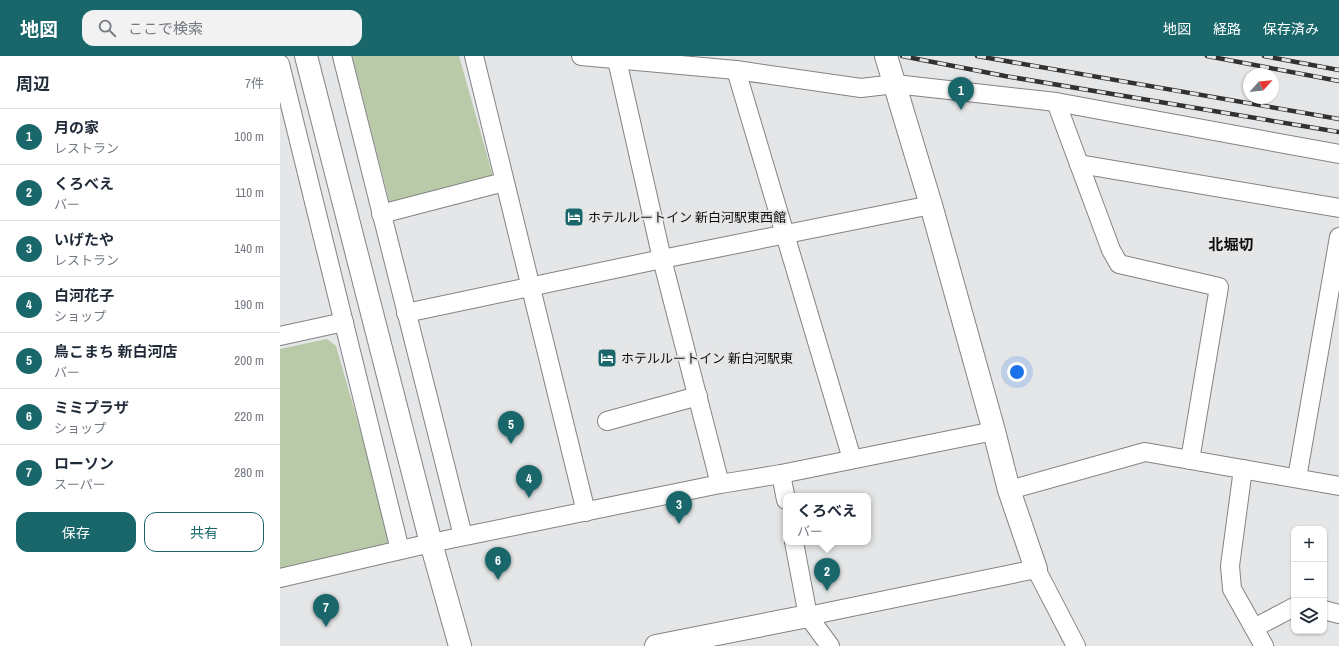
<!DOCTYPE html>
<html lang="ja">
<meta charset="utf-8">
<style>
:root{--surface:#fff;--page:#f2f2f3;--text:#1f2937;--muted:#747a83;--line:#e0e1e3;--accent:#19676a}
body{margin:0;font-family:"Archivo Narrow","Noto Sans JP",sans-serif;background:var(--page);color:var(--text)}
.controls{position:absolute;right:12px;bottom:12px;display:grid;overflow:hidden;border-radius:8px;box-shadow:0 1px 3px #0004}
.controls button{width:36px;height:36px;display:grid;place-items:center;padding:0;border:0;border-bottom:1px solid var(--line);background:var(--surface);color:var(--text);font:20px sans-serif}
.compass{position:absolute;left:963px;top:12px;width:36px;height:36px;border-radius:50%;background:var(--surface);box-shadow:0 1px 3px #0004;rotate:63deg}
.you{position:absolute;left:737px;top:316px;width:14px;height:14px;margin:-10px;border:3px solid #fff;border-radius:50%;background:#1a73e8;box-shadow:0 0 0 6px #1a73e833}
.badge{display:grid;place-items:center;width:26px;height:26px;border-radius:50%;background:var(--accent);color:#fff;font-size:13px;font-weight:700}
.pin{position:absolute;translate:-50% -33px;filter:drop-shadow(0 1px 2px #0008)}
.pin::after{content:'';position:absolute;top:21px;width:14px;height:12px;background:inherit;clip-path:polygon(0 0,100% 0,50% 100%)}
.popup{position:absolute;left:503px;top:437px;width:88px;height:52px;box-sizing:border-box;display:grid;place-content:center;border-radius:8px;background:var(--surface);filter:drop-shadow(0 1px 3px #0005);font-size:13px;white-space:nowrap;color:var(--muted)}
.popup b{font-size:15px;color:var(--text)}
.popup::after{content:'';position:absolute;left:50%;top:100%;margin-left:-8px;border:8px solid transparent;border-top-color:var(--surface)}
.list{margin:0;padding:0;list-style:none}
h2{display:flex;justify-content:space-between;align-items:center;height:52px;margin:0;padding:0 16px;font-size:17px}
h2 small{font-size:13px;font-weight:400;color:var(--muted)}
.list li{display:grid;grid-template-columns:26px 1fr auto;gap:12px;align-items:center;box-sizing:border-box;height:56px;padding:0 16px;border-top:1px solid var(--line)}
.list b{display:block;font-size:15px;white-space:nowrap}
.list p{margin:0;font-size:13px;white-space:nowrap;color:var(--muted)}
.list em{font-size:13px;font-style:normal;color:var(--muted)}
.actions{display:flex;gap:8px;padding:12px 16px}
.actions a{flex:1;padding:9px 0;border:1px solid var(--accent);border-radius:12px;text-align:center;font-size:14px;color:var(--accent)}
.actions .main{background:var(--accent);color:#fff}
.icon{flex:none;width:22px;height:22px;fill:none;stroke:currentColor;stroke-width:2;stroke-linecap:round;stroke-linejoin:round}
.map{position:relative;flex:none;width:1059px;height:590px;overflow:hidden}
header{display:flex;align-items:center;gap:24px;box-sizing:border-box;height:56px;padding:0 20px;background:var(--accent);color:#fff}
header strong{font-size:19px}
nav{display:flex;gap:22px;margin-inline-start:auto;font-size:14px}
.search{width:280px;height:36px;background:var(--page);display:flex;align-items:center;gap:10px;box-sizing:border-box;padding:0 14px;border-radius:12px;color:var(--muted);font-size:15px}
main{display:flex}
aside{flex:1;background:var(--surface)}
.map>svg:first-child{display:block}
.green{fill:#b8caa7}
.lines{fill:none;stroke-linecap:round;stroke-linejoin:round}
.street-casing{stroke:#838385;stroke-width:20}
.secondary-casing{stroke:#838385;stroke-width:24}
.street{stroke:#fff;stroke-width:18}
.secondary{stroke:#fff;stroke-width:22}
.rail-casing{stroke:#313131;stroke-width:4.5}
.rail{stroke:#e5e6e7;stroke-width:3;stroke-dasharray:9;stroke-linecap:butt}
.labels{text-anchor:middle;dominant-baseline:central;stroke-width:4;stroke-linejoin:round;paint-order:stroke}
.poi-label{font-size:13px;fill:#0d0d0d;stroke:#e5e6e7;text-anchor:start}
.quarter-label{font-size:15px;font-weight:bold;fill:#0d0d0d;stroke:#e5e6e7}
</style>
<header>
<strong>地図</strong>
<div class="search"><svg class="icon" aria-label="search" viewBox="0 0 24 24"><circle cx="10" cy="10" r="6"/><path d="M15 15l6 6"/></svg>ここで検索</div>
<nav><a>地図</a><a>経路</a><a>保存済み</a></nav>
</header>
<main>
<aside>
<h2>周辺<small>7件</small></h2>
<ul class="list">
<li><span class="badge">1</span><div><b>月の家</b><p>レストラン</p></div><em>100 m</em></li>
<li><span class="badge">2</span><div><b>くろべえ</b><p>バー</p></div><em>110 m</em></li>
<li><span class="badge">3</span><div><b>いげたや</b><p>レストラン</p></div><em>140 m</em></li>
<li><span class="badge">4</span><div><b>白河花子</b><p>ショップ</p></div><em>190 m</em></li>
<li><span class="badge">5</span><div><b>鳥こまち 新白河店</b><p>バー</p></div><em>200 m</em></li>
<li><span class="badge">6</span><div><b>ミミプラザ</b><p>ショップ</p></div><em>220 m</em></li>
<li><span class="badge">7</span><div><b>ローソン</b><p>スーパー</p></div><em>280 m</em></li>
</ul>
<div class="actions"><a class="main">保存</a><a>共有</a></div>
</aside>
<div class="map">
<svg width="1059" height="590" viewBox="0 0 1059 590">
<rect width="100%" height="100%" fill="#e5e6e7"/>
<!-- green -->
<g class="green">
<polygon points="72,0 179,0 214,124 111,152"/>
<polygon points="47,283 56,290 113,488 0,519 0,293"/>
</g>
<g class="lines">
<defs>
<g id="street">
<polyline points="62,0 183,480"/>
<polyline points="194,0 306,456"/>
<polyline points="301,0 456,14 581,32 615,28 776,46 1059,98"/>
<polyline points="337,4 382,203 440,428"/>
<polyline points="0,8 120,494"/>
<polyline points="456,14 572,403"/>
<polyline points="776,46 831,194 839,208 939,231 910,404"/>
<polyline points="799,108 1059,152"/>
<polyline points="101,158 224,126"/>
<polyline points="126,257 382,203 651,149"/>
<polyline points="0,280 64,266"/>
<polyline points="327,365 418,340"/>
<polyline points="963,413 950,510 952,533 984,590"/>
<polyline points="501,418 506,444"/>
<polyline points="1017,422 1059,181"/>
<polyline points="729,434 865,396 1059,430"/>
<polyline points="514,486 528,560 550,590"/>
<polyline points="0,522 151,487 440,428 501,418 714,375"/>
<polyline points="1044,554 1059,558"/>
<polyline points="528,560 756,513 796,590"/>
<polyline points="974,572 1014,551"/>
</g>
<g id="secondary">
<polyline points="26,0 151,487 180,590"/>
<polyline points="606,0 651,149 714,375 729,434 756,513"/>
<polyline points="376,590 528,560"/>
</g>
</defs>
<!-- street casing -->
<use href="#street" class="street-casing"/>
<!-- secondary casing -->
<use href="#secondary" class="secondary-casing"/>
<!-- street -->
<use href="#street" class="street"/>
<!-- secondary -->
<use href="#secondary" class="secondary"/>
<defs>
<g id="rail">
<polyline points="622,0 725,20 1059,76"/>
<polyline points="697,0 1059,63"/>
<polyline points="927,0 1059,25"/>
<polyline points="984,0 1059,14"/>
</g>
</defs>
<!-- rail casing -->
<use href="#rail" class="rail-casing"/>
<!-- rail -->
<use href="#rail" class="rail"/>
</g>
<!-- icons -->
<defs>
<symbol id="hotel-square" viewBox="-11 -11 22 22"><rect x="-9" y="-9" width="18" height="18" rx="4" fill="#19676a" stroke="#e5e6e7"/><path d="M-6-4.5h1.5V1H6V5H4.5V3h-9V5H-6ZM-4 0a1.8 1.8 0 1 1 3.6 0ZM.5 0V-2.5h3Q6-2.5 6 0Z" fill="#fff"/></symbol>
</defs>
<g fill-rule="evenodd">
<use href="#hotel-square" x="283" y="150" width="22" height="22"/>
<use href="#hotel-square" x="316" y="291" width="22" height="22"/>
</g>
<g class="labels">
<!-- poi labels -->
<g class="poi-label">
<text x="308" y="161">ホテルルートイン 新白河駅東西館</text>
<text x="341" y="302">ホテルルートイン 新白河駅東</text>
</g>
<!-- quarter labels -->
<g class="quarter-label">
<text x="951" y="188">北堀切</text>
</g>
</g>
</svg>
<div class="controls">
<button>+</button>
<button>−</button>
<button><svg class="icon" aria-label="layers" viewBox="0 0 24 24"><path d="M12 4l9 5-9 5-9-5zM3 14l9 5 9-5"/></svg></button>
</div>
<svg class="compass" viewBox="-18 -18 36 36"><path d="M0-13l5 13h-10z" fill="#e53935"/><path d="M0 13l5-13h-10z" fill="#747a83"/></svg>
<div class="you"></div>
<div class="pin badge" style="left:681px;top:54px">1</div>
<div class="pin badge" style="left:547px;top:535px">2</div>
<div class="popup"><b>くろべえ</b>バー</div>
<div class="pin badge" style="left:399px;top:468px">3</div>
<div class="pin badge" style="left:249px;top:442px">4</div>
<div class="pin badge" style="left:231px;top:388px">5</div>
<div class="pin badge" style="left:218px;top:524px">6</div>
<div class="pin badge" style="left:46px;top:571px">7</div>
</div>
</main>
